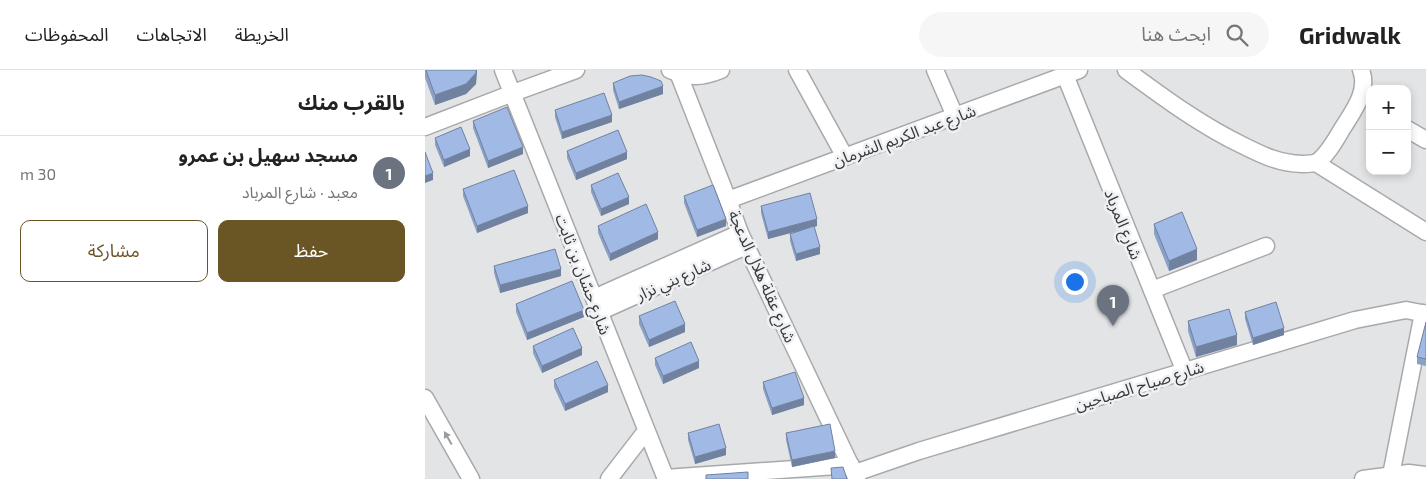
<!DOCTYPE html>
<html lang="ar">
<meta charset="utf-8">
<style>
:root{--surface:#fff;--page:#f6f6f6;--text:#222;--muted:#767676;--line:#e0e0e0;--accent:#6a5524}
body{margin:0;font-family:"Exo 2","Noto Sans Arabic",sans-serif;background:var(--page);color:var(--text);direction:rtl}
.controls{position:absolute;right:15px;top:15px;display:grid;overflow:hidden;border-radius:10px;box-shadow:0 2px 8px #0003}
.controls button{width:45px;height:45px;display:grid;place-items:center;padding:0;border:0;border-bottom:1px solid var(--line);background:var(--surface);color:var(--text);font:25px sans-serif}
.you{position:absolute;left:649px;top:211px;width:18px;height:18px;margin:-12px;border:4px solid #fff;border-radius:50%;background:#1a73e8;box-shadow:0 0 0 8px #1a73e833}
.badge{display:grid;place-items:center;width:32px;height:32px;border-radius:50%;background:var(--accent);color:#fff;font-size:16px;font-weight:700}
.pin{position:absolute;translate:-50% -41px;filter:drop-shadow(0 1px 2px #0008)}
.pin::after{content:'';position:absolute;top:26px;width:18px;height:15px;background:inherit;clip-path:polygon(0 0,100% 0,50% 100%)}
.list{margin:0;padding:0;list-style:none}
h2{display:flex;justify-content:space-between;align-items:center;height:65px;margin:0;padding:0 20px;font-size:21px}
h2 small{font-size:16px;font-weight:400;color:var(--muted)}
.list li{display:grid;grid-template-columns:32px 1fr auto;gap:15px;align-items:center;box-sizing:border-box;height:70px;padding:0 20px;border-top:1px solid var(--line)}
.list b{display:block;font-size:19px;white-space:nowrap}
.list p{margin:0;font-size:16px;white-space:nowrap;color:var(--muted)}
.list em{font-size:16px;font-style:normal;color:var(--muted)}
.actions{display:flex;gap:10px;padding:15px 20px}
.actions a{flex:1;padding:11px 0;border:1px solid var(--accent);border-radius:10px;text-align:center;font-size:18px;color:var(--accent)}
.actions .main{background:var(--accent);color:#fff}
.icon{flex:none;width:28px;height:28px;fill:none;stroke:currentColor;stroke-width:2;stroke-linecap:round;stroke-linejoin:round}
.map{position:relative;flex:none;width:1001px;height:409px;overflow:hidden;direction:ltr}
header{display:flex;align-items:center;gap:30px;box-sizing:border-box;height:70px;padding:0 25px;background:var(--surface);border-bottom:1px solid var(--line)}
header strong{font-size:24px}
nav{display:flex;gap:28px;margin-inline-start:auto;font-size:18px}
.search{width:350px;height:45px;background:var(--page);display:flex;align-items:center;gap:12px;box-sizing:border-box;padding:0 18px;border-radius:28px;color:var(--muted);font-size:19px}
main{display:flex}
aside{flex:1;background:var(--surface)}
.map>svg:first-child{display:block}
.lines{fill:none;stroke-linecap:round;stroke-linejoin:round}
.minor-casing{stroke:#a8a9ac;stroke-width:19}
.minor{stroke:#fff;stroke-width:16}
.wall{fill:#8aa0c5}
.shaded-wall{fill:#7182a0}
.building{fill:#a1bae5;stroke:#7182a0}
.oneway{fill:#9b9c9c}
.labels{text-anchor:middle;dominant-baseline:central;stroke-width:5;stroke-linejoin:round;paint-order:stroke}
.street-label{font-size:16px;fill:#373839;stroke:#f0f1f4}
</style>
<header>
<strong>Gridwalk</strong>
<div class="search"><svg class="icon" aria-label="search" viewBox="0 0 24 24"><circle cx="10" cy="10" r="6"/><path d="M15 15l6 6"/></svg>ابحث هنا</div>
<nav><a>الخريطة</a><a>الاتجاهات</a><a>المحفوظات</a></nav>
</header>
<main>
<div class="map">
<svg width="1001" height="409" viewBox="0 0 1001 409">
<rect width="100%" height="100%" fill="#e3e4e6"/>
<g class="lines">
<defs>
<g id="minor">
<polyline points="78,0 241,409"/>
<path d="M245,0C265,8 276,8 296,0"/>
<polyline points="252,0 303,130 315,163 432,409"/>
<polyline points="372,0 420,87"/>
<polyline points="510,0 530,46"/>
<path d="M701,0C739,28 777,56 819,76C839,86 854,93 877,94C881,94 888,94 892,92C903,85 912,67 919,56C929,40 944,20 936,0"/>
<polyline points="640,5 760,302"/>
<polyline points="0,57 88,23 151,0"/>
<polyline points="982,59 1001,70"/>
<polyline points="891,93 1001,162"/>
<polyline points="303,130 654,0"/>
<polyline points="727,220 841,176"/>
<polyline points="169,228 315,163"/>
<polyline points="174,242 321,176"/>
<polyline points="0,328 46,409"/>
<polyline points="430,403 494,381 930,250 981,240 1001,244"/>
<polyline points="966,405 998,243"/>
<polyline points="240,408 426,395"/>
<polyline points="184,409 221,361"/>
<polyline points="938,409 984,403 1001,405"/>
</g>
</defs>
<!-- minor casing -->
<use href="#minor" class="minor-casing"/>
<!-- minor -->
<use href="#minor" class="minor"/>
</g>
<!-- wall -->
<g class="wall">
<polygon points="0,0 52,0 51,14 41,24 10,35 0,8"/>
<polygon points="188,13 238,24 194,39 188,20"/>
<polygon points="130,40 187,52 137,69 130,47"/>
<polygon points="48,51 98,84 63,98 48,58"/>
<polygon points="10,68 45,86 19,97 10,75"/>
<polygon points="142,81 202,89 151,110 142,88"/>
<polygon points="166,115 204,134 176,146 166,122"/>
<polygon points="38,119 103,143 52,163 38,126"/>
<polygon points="259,126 301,156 272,167 259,133"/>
<polygon points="336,136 392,156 389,157 395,184 371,191 365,171 365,164 373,161 343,169 336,143"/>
<polygon points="729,154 772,190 744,201 729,164"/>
<polygon points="173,156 233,169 185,191 173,163"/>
<polygon points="69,196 136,206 75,223 69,203"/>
<polygon points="91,234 159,247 102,270 91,242"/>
<polygon points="820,242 859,265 828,275 820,249"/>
<polygon points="214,246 260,262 224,277 214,254"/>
<polygon points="763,251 812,275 771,287 763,261"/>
<polygon points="1001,252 1001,296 992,294 992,287"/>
<polygon points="108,276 157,285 117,303 108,283"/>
<polygon points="230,288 274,298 238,314 230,295"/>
<polygon points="129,310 183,322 140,341 129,317"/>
<polygon points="338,312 379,335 347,345 338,319"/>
<polygon points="263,363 301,385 270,394 263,370"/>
<polygon points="361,363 410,388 367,397 361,370"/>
</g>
<!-- shaded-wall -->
<g class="shaded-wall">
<polygon points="51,0 52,0 51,14 41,24 10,35 10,25"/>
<polygon points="238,16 238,24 194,39 194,32"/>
<polygon points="187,45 187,52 137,69 137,62"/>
<polygon points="98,77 98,84 63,98 63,91"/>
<polygon points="45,79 45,86 19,97 19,90"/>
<polygon points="202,82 202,89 151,110 151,103"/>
<polygon points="8,103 8,110 0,113 0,106"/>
<polygon points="204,127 204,134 176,146 176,139"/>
<polygon points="103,136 103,143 52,163 52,156"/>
<polygon points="301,149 301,156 272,167 272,160"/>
<polygon points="392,149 392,156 343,169 343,162"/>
<polygon points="233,162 233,169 185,191 185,184"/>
<polygon points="395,177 395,184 371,191 371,184"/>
<polygon points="772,179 772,190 744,201 744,191"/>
<polygon points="136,199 136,206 75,223 75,215"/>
<polygon points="159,240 159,247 102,270 102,263"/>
<polygon points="260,254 260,262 224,277 224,270"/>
<polygon points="859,258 859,265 828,275 828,268"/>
<polygon points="812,265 812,275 771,287 771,277"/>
<polygon points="157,278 157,285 117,303 117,296"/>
<polygon points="274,291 274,298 238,314 238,306"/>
<polygon points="183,315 183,322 140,341 140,334"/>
<polygon points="379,328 379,335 347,345 347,338"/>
<polygon points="301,378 301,385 270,394 270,387"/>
<polygon points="410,381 410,388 367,397 367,390"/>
</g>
<!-- building -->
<g class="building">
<polygon points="1,0 51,0 51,3 41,14 10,25"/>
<polygon points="217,5 226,7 236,11 238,16 194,32 188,13 205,6"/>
<polygon points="179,23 187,45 137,62 130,40"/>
<polygon points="82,37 98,77 63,91 48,51"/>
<polygon points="36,57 45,79 19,90 10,68"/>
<polygon points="193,60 202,82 151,103 142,81"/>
<polygon points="0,82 8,103 0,106"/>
<polygon points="89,100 103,136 52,156 38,119"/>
<polygon points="193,103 204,127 176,139 166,115"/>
<polygon points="288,115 301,149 272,160 259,126"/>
<polygon points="385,123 392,149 343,162 336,136"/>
<polygon points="221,134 233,162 185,184 173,156"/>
<polygon points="757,142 772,179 744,191 729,154"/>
<polygon points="389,156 395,177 371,184 365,164"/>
<polygon points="130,179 136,199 75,215 69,196"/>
<polygon points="147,211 159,240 102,263 91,234"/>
<polygon points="250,231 260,254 224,270 214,246"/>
<polygon points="851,232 859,258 828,268 820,242"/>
<polygon points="804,239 812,265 771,277 763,251"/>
<polygon points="1001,252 1001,289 992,287"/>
<polygon points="148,258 157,278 117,296 108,276"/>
<polygon points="266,272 274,291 238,306 230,288"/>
<polygon points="172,291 183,315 140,334 129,310"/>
<polygon points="370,302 379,328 347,338 338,312"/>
<polygon points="294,354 301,378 270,387 263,363"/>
<polygon points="405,354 410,381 367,390 361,363"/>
<polygon points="418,397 422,409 407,409 406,398"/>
<polygon points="323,402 323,409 281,409 281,405"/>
</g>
<!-- one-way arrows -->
<defs><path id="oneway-solid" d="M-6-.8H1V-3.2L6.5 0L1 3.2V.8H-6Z" transform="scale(1.25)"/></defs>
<use class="oneway" href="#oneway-solid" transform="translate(23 368) rotate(-120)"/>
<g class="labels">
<!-- street labels -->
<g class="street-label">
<text transform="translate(479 65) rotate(-20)">شارع عبد الكريم الشرمان</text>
<text transform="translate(699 154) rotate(68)">شارع المرباد</text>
<text transform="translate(159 204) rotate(69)">شارع حسّان بن ثابت</text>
<text transform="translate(338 206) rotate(66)">شارع عقلة هلال الدعجة</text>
<text transform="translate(248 209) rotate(-24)">شارع بني نزار</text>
<text transform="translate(714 315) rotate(-17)">شارع صياح الصباحين</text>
</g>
</g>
</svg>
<div class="controls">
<button>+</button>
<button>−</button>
</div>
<div class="you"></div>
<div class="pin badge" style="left:688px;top:256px;background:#6b7280">1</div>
</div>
<aside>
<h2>بالقرب منك<small></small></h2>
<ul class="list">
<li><span class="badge" style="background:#6b7280">1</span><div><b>مسجد سهيل بن عمرو</b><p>معبد · شارع المرباد</p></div><em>30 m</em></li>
</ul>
<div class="actions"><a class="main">حفظ</a><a>مشاركة</a></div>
</aside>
</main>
